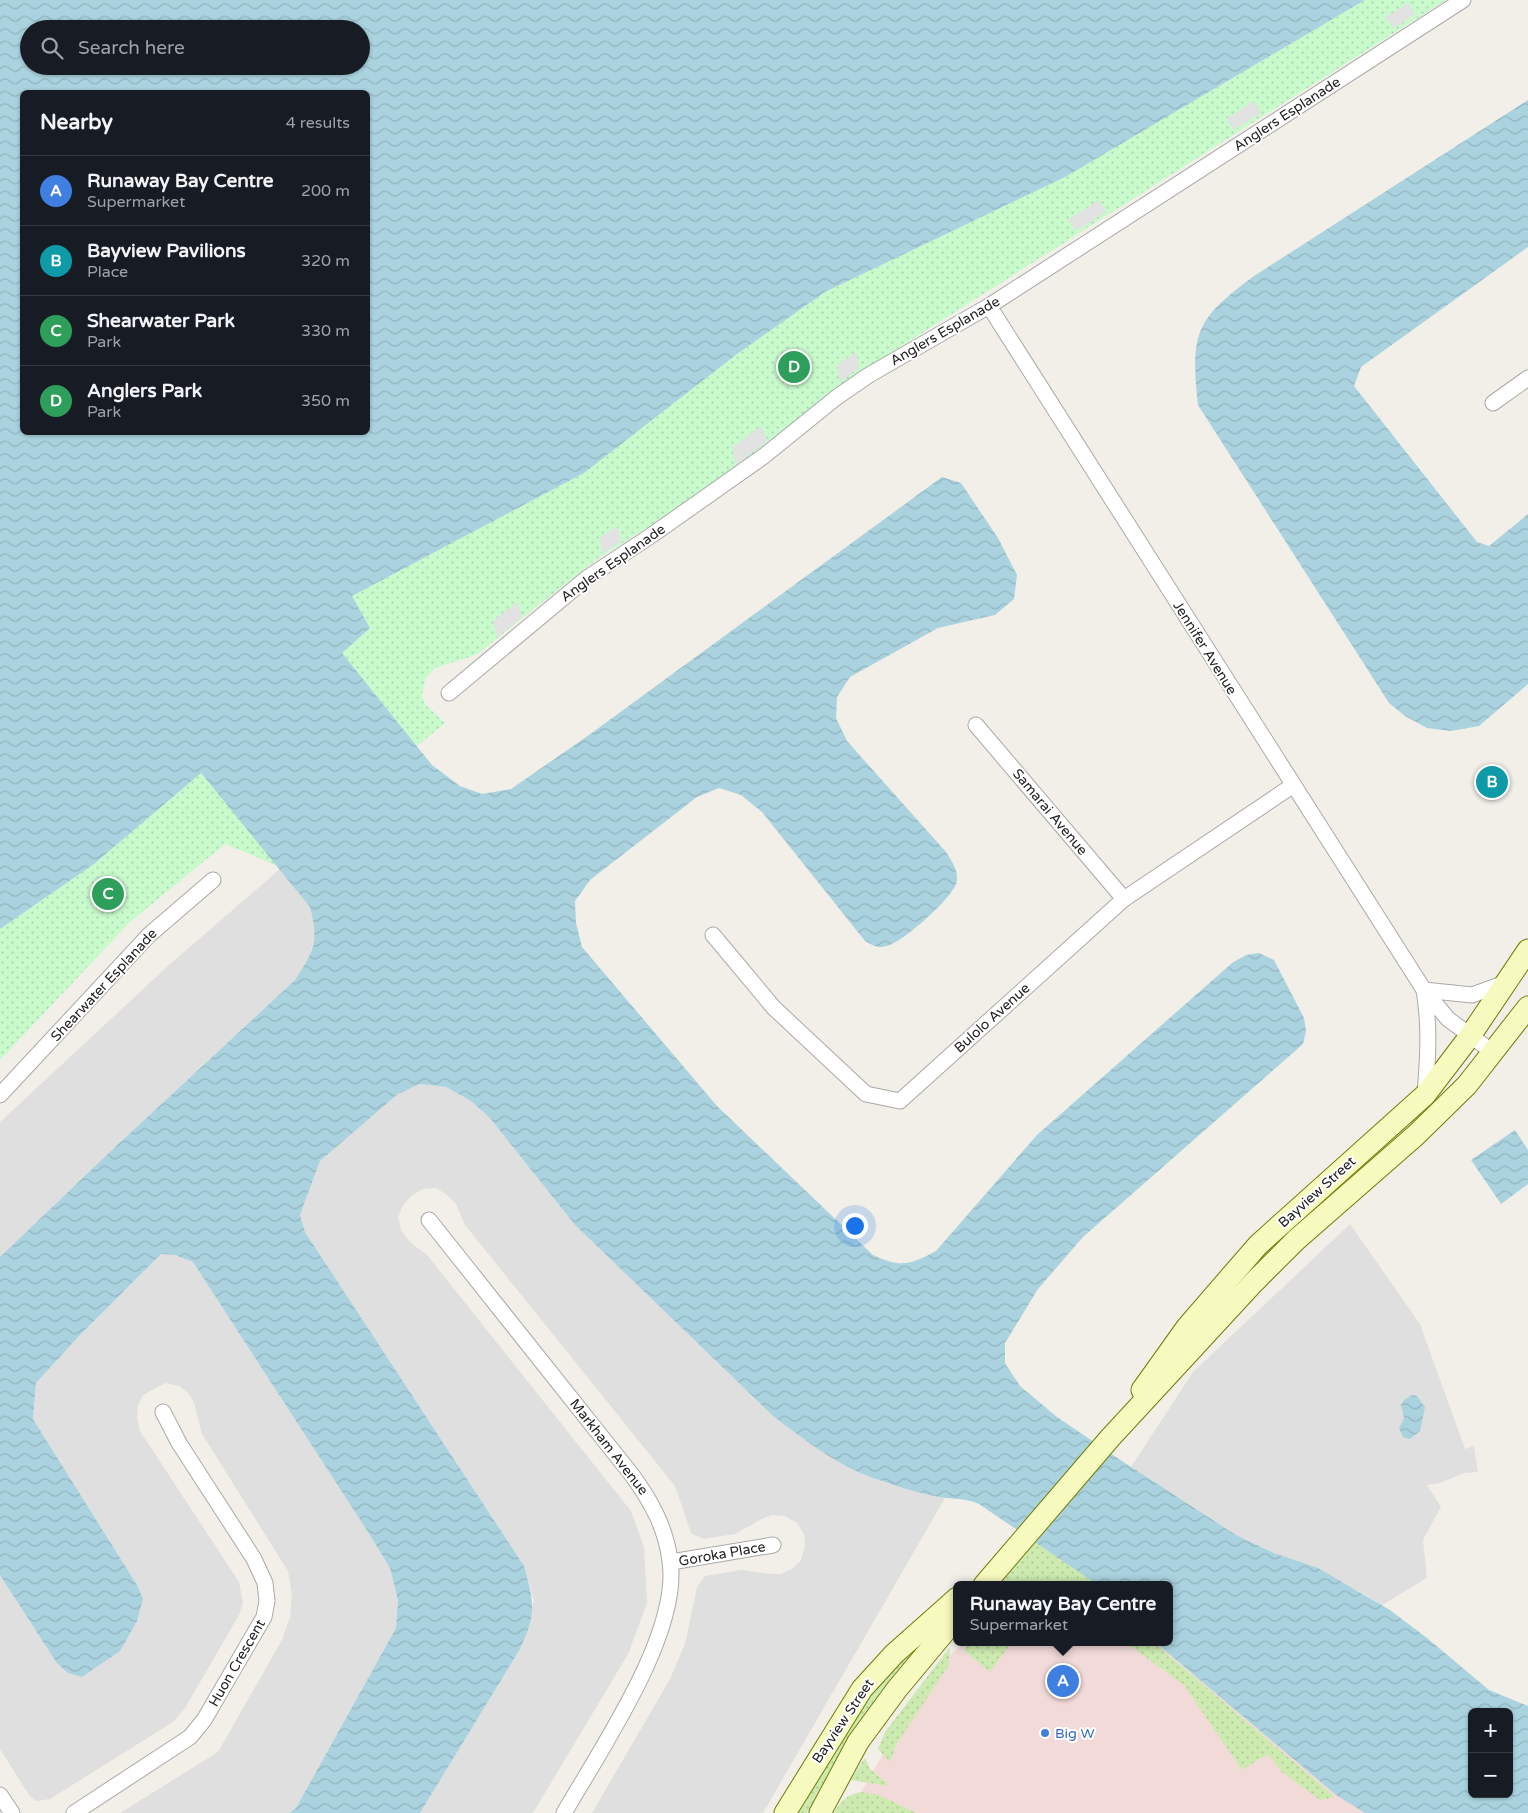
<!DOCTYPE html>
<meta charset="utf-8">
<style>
:root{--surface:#171b24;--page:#20242c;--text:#f1f3f6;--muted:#9ea1a6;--line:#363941;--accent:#b45309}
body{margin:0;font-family:"Varela Round",sans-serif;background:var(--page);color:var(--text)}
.controls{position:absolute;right:15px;bottom:15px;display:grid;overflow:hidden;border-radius:8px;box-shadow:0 1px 4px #0004}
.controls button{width:45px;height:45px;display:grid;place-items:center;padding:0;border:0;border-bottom:1px solid var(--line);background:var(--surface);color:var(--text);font:25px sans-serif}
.you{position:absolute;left:854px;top:1225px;width:18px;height:18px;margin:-12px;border:4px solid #fff;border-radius:50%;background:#1a73e8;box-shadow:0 0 0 8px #1a73e833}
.badge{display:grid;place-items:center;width:32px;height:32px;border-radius:50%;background:var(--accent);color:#fff;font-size:16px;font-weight:700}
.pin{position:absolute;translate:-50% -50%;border:2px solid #fff;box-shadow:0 1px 5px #0006}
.popup{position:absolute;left:953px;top:1581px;width:220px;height:65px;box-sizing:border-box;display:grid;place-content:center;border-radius:8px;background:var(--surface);filter:drop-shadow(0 1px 4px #0005);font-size:16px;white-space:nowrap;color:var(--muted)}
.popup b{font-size:19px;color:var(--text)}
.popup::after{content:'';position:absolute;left:50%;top:100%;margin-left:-10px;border:10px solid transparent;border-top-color:var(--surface)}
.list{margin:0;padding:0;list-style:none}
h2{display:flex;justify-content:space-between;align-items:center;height:65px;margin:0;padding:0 20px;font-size:21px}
h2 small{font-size:16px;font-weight:400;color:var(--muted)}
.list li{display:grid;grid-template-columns:32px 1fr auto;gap:15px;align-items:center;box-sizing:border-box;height:70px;padding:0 20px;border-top:1px solid var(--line)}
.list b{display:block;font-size:19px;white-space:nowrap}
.list p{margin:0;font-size:16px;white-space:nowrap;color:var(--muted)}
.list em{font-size:16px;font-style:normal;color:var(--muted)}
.icon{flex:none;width:28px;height:28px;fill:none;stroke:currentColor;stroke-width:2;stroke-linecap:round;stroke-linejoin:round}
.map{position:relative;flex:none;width:1528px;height:1813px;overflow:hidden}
.search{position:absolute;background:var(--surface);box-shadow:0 1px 4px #0004;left:20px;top:20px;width:350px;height:55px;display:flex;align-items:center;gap:12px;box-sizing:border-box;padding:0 18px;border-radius:28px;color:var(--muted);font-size:19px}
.panel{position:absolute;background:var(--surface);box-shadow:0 1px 4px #0004;left:20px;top:90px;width:350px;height:345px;border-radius:8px}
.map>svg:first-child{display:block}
.residential{fill:#e0dfdf}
.commercial{fill:#f2dad9}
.grass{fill:url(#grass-dots)}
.park{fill:url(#park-dots)}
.parking{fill:#e2e2e2}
.water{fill:url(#water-waves);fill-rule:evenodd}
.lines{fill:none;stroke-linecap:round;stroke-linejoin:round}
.minor-casing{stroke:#a9a9a9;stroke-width:17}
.secondary-casing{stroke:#707d05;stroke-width:23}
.minor{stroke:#fff;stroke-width:15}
.secondary{stroke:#f7fabf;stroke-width:21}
.shop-dot{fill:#3f7fe0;stroke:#fff;stroke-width:2}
.labels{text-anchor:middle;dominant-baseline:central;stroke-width:4;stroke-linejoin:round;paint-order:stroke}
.street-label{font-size:14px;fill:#222;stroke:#fff}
.shop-label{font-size:14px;fill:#366cbe;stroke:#fff;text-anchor:start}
</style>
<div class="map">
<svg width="1528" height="1813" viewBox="0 0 1528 1813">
<defs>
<pattern id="grass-dots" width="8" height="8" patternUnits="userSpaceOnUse" patternTransform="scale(1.25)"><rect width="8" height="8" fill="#cdebb0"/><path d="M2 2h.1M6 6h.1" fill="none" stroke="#b0c997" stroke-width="1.8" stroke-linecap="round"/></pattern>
<pattern id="park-dots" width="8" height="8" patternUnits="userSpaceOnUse" patternTransform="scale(1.25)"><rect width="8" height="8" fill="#c8facc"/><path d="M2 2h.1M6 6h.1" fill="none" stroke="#acd6af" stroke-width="1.8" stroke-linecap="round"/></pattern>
<pattern id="water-waves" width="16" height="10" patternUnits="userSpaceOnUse" patternTransform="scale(1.25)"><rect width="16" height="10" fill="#aad3df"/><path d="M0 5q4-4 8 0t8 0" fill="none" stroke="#92b5bf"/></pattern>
</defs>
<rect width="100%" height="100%" fill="#f2efe9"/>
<!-- residential -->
<g class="residential">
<polygon points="280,869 310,907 316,931 309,959 295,980 114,1148 0,1257 0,1122 170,964"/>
<polygon points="420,1084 446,1087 471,1101 490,1118 575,1225 773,1416 808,1442 850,1467 880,1481 945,1498 763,1813 592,1813 670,1679 685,1644 697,1587 705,1576 742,1570 769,1574 781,1574 793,1568 801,1560 805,1545 804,1534 797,1523 785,1516 772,1515 762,1519 735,1534 703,1539 691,1533 675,1486 465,1225 456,1204 447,1195 436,1188 422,1189 411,1196 403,1205 398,1218 402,1232 411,1243 427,1255 631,1511 644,1547 647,1603 628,1654 533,1813 420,1813 520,1649 534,1601 524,1566 305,1232 300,1215 320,1161 398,1094"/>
<polygon points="1350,1224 1420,1324 1465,1449 1474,1446 1478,1472 1464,1473 1440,1483 1427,1485 1441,1507 1423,1540 1427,1578 1382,1605 1359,1591 1236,1535 1131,1467 1193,1372"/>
<polygon points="161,1254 175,1255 193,1262 366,1529 390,1568 398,1600 396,1628 296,1808 289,1813 120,1813 218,1752 282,1640 290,1617 292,1594 288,1571 202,1434 194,1403 189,1394 179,1386 165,1383 143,1395 138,1405 137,1418 140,1431 239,1582 243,1603 239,1615 185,1708 173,1722 50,1799 36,1801 29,1795 0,1749 0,1575 56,1662 137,1585 33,1419 36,1383 79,1336"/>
</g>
<!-- commercial -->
<polygon class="commercial" points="965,1642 1155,1642 1336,1795 1365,1813 849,1813 929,1674"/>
<!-- grass -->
<g class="grass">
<polygon points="1036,1541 1098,1585 999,1585"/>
<polygon points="957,1607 842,1749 807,1813 795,1813 875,1685"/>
<polygon points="969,1642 1012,1642 990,1672 964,1651"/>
<polygon points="1125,1642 1153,1642 1335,1797 1320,1800 1282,1772 1268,1754 1242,1770 1184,1685"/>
<polygon points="950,1647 949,1665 897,1743 890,1762 878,1749 885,1732"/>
<polygon points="865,1758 870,1769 890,1786 850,1780"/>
<path d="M861,1792L879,1795L916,1813H834C840,1802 848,1794 861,1792Z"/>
</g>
<!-- park -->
<g class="park">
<polygon points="1365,0 1446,0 848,380 723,480 597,559 476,655 435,668 426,677 422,695 425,704 445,723 417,746 342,653 370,628 352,596 584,473 737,354 825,292 1065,177"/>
<polygon points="201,773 278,866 225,844 130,922 0,1060 0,929 94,864"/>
</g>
<!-- parking -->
<g class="parking">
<polygon points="1408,3 1415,14 1393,29 1386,17"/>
<polygon points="1254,101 1261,113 1234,130 1226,119"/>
<polygon points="1099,200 1106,212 1076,231 1068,220"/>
<polygon points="856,352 859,368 840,382 837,365"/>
<polygon points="761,426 767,441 736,465 732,448"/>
<polygon points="617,526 621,541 602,554 600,538"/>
<polygon points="517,602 522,617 497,637 493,621"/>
</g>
<!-- water -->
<g class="water">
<path d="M0,0H1365L1065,177L825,292L737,354L584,473L352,596L370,628L342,653L432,765L460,786L482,794L511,789L589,735L942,477L961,483L998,538L1017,575L1014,599L995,615L938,628L850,677L837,697L836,718L847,741L946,852C952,862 960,872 956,884C950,900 903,942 887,946C878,949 873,945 865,941L762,812L741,795L719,788L697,797L590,880L575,901L576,923L582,947L717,1106L873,1255C901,1268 910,1265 936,1251L1037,1135L1232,963L1246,955L1259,953L1274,960L1304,1018L1306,1031L1303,1044L1083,1237L1038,1289L1005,1343V1363L1020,1386L1057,1417L1122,1461L1236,1535L1274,1553L1318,1568L1390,1610L1427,1638L1489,1690L1528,1706V1813H1365L1336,1795L1155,1642H1169V1585H1098L979,1504C967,1499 958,1499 946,1498C925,1495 902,1488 882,1481C842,1469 806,1441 773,1416L575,1225L490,1118L471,1101L446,1087L420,1084L398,1094L320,1161L300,1215L305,1232L524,1566C534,1602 537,1613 520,1649L420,1813H289L296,1808L396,1628L398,1600L390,1568L366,1529L193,1262L175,1255L161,1254L79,1336L36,1383L33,1419L137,1585L143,1599L137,1621L120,1651L82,1677L68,1673L56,1662L0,1575V1257L114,1148L295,980C314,951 319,942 310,907L201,773L94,864L0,929ZM29,29H361V66H29ZM22,92H368V432H22ZM1472,1712H1509V1794H1472Z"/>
<path d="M1528,100V247L1361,367L1354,386L1477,542L1489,546L1528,514V684L1479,726L1451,731L1427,728L1405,716L1389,703L1198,405C1190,332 1196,319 1254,276Z"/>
<polygon points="1515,1130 1528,1150 1528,1184 1501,1204 1471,1160"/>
<polygon points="1412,1395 1417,1396 1425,1407 1420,1431 1410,1439 1403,1437 1399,1428 1404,1418 1401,1405 1404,1400"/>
</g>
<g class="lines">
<defs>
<g id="minor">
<polyline points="989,306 1424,990 1448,1019 1494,1053"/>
<polyline points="1493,403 1528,378"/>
<polyline points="449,693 587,578 652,535 764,456 837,397 869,375 989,306 1463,0"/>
<polyline points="976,725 1124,899"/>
<polyline points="713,935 774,1008 866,1094 900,1101 1124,899 1292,786"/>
<path d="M1425,1094C1428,1057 1430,1027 1424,990L1472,995L1505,983"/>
<polyline points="0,1095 149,935 213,880"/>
<path d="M429,1220L632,1475C651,1501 666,1528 670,1561C681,1633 600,1750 564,1813"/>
<polyline points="671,1562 773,1545"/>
<polyline points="0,1795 12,1813"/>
<polyline points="74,1813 190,1737 204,1720 264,1617 267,1601 265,1583 254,1559 179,1443 163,1412"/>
</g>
<g id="secondary">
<polyline points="1142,1390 1187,1327 1258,1245 1425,1095 1470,1036 1528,950"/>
<polyline points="984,1585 1110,1438 1254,1282 1296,1240 1416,1135 1467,1085 1528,1007"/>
<polyline points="785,1813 862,1689 894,1654 957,1598"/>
<polyline points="820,1813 858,1742 897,1689 957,1617"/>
</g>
</defs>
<!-- minor casing -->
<use href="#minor" class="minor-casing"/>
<!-- secondary casing -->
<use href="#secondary" class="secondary-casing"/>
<!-- minor -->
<use href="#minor" class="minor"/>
<!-- secondary -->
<use href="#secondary" class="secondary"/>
</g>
<!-- markers -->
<circle class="shop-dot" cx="1045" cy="1733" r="5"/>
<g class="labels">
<!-- street labels -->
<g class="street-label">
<text transform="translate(1287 114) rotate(-33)">Anglers Esplanade</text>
<text transform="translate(945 331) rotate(-30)">Anglers Esplanade</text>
<text transform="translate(613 563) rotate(-35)">Anglers Esplanade</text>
<text transform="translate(1205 648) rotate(58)">Jennifer Avenue</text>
<text transform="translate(1050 812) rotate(50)">Samarai Avenue</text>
<text transform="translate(104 985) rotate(-47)">Shearwater Esplanade</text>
<text transform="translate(992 1018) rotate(-42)">Bulolo Avenue</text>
<text transform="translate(1317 1192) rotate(-42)">Bayview Street</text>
<text transform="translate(609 1447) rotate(52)">Markham Avenue</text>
<text transform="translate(722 1554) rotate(-10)">Goroka Place</text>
<text transform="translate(237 1663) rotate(-60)">Huon Crescent</text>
<text transform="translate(843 1721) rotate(-56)">Bayview Street</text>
</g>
<!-- shop labels -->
<g class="shop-label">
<text x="1055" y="1733">Big W</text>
</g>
</g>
</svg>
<div class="controls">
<button>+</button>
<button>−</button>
</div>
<div class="you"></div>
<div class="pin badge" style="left:1063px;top:1681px;background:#3f7fe0">A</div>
<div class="popup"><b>Runaway Bay Centre</b>Supermarket</div>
<div class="pin badge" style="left:1492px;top:782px;background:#0f9aa8">B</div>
<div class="pin badge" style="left:108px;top:894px;background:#2e9e5b">C</div>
<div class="pin badge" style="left:794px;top:367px;background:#2e9e5b">D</div>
<div class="search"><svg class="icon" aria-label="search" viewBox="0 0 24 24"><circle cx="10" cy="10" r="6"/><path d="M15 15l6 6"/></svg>Search here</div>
<section class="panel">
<h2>Nearby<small>4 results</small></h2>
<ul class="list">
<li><span class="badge" style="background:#3f7fe0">A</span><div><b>Runaway Bay Centre</b><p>Supermarket</p></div><em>200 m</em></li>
<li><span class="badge" style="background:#0f9aa8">B</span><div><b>Bayview Pavilions</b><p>Place</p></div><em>320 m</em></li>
<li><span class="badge" style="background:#2e9e5b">C</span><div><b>Shearwater Park</b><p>Park</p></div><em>330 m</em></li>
<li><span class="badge" style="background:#2e9e5b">D</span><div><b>Anglers Park</b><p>Park</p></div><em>350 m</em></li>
</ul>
</section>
</div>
